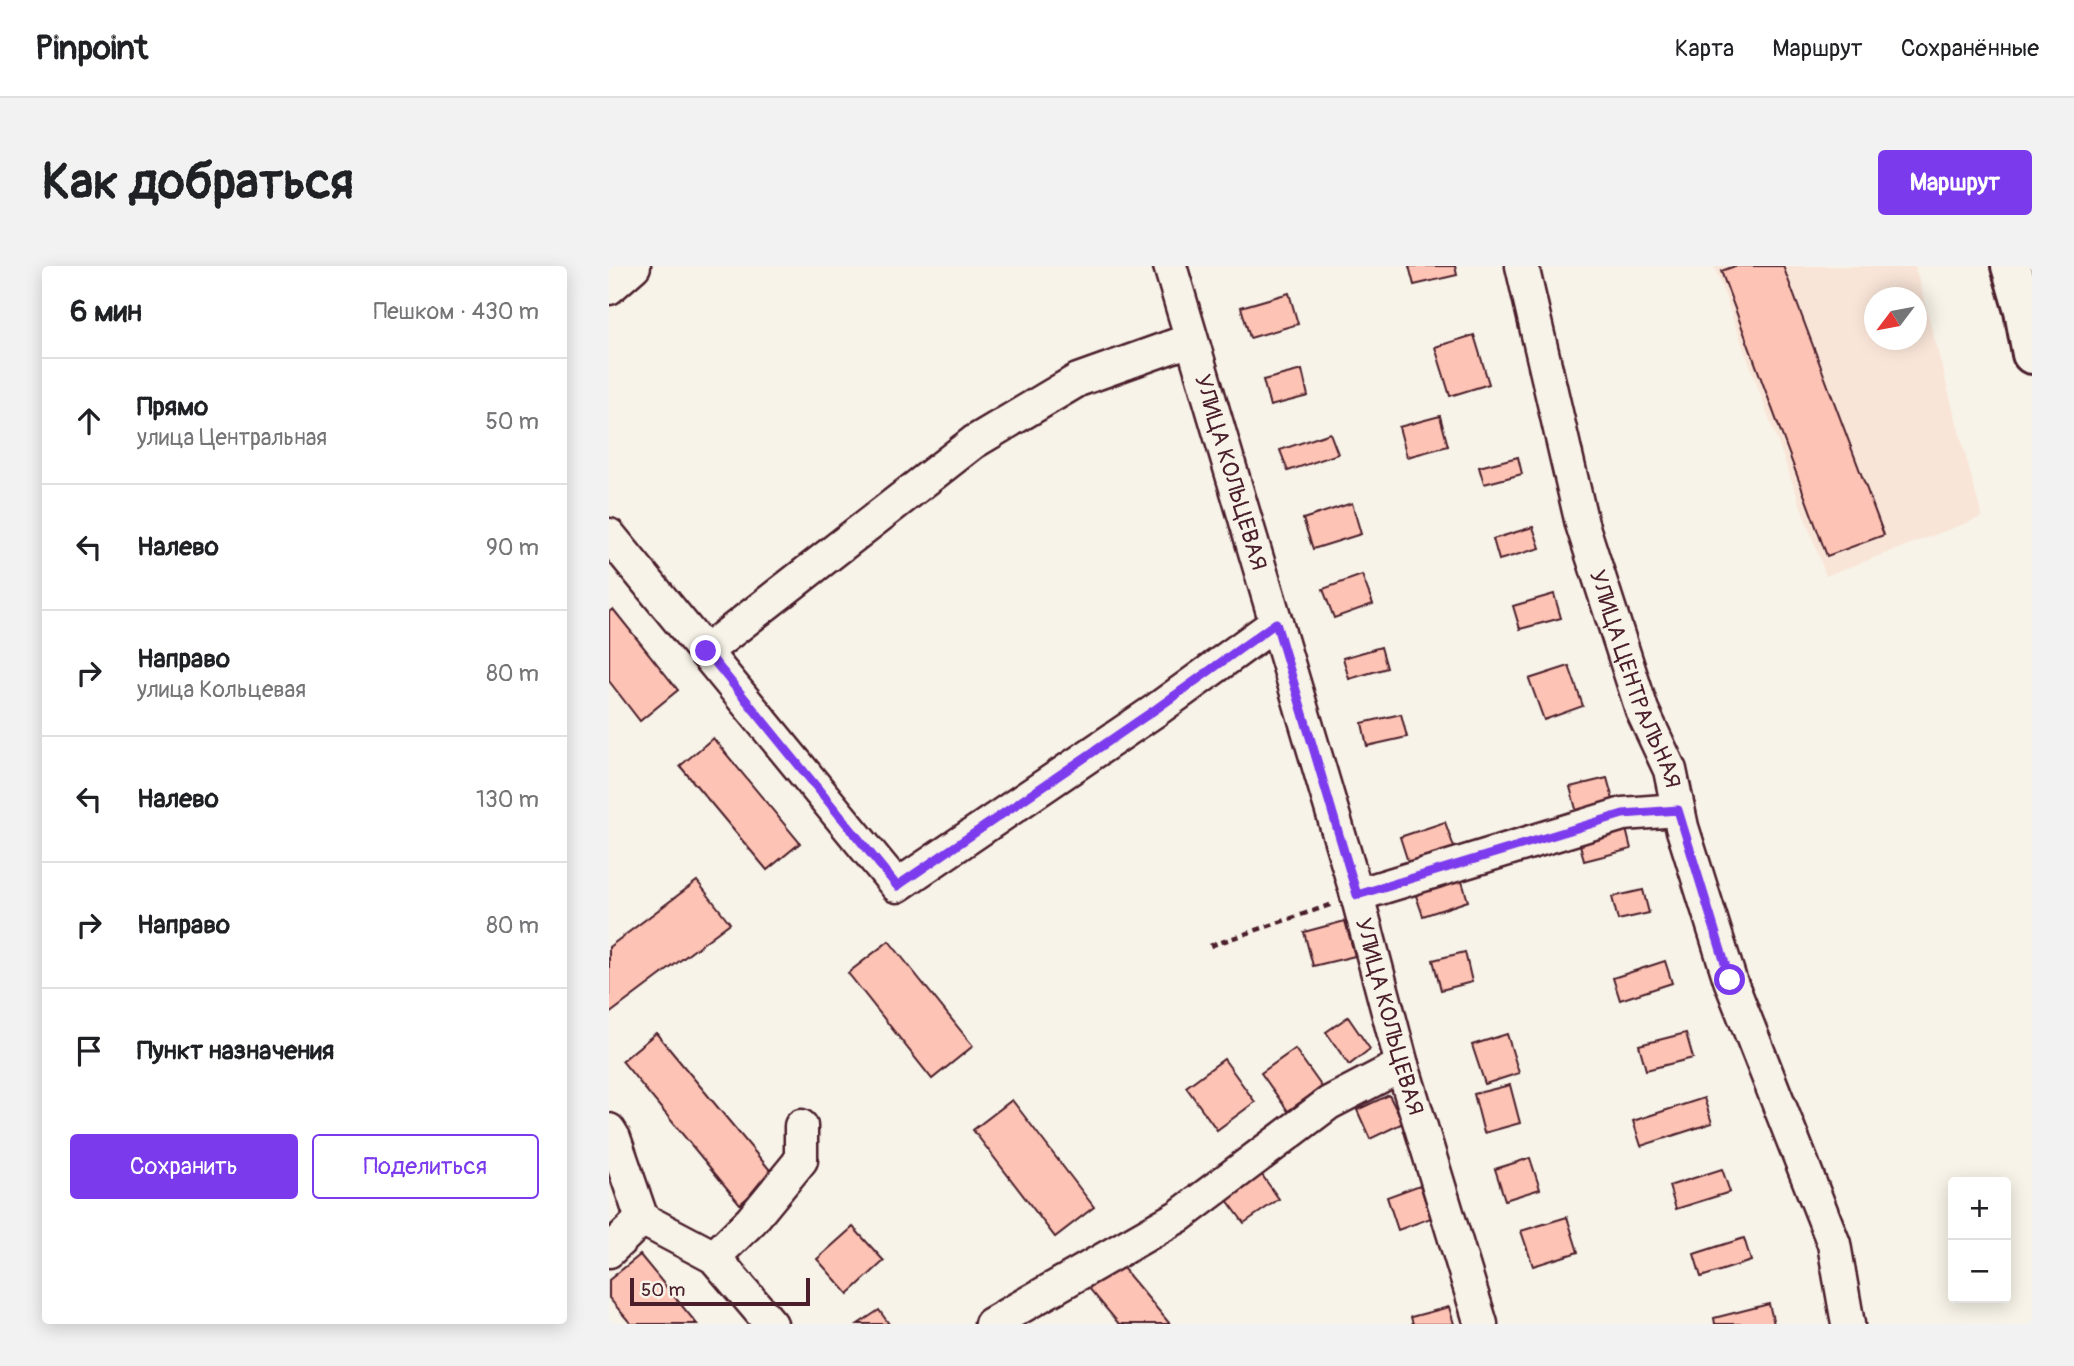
<!DOCTYPE html>
<html lang="ru">
<meta charset="utf-8">
<style>
:root{--surface:#fff;--page:#f2f2f2;--text:#202124;--muted:#757577;--line:#e0e0e0;--accent:#7c3aed}
body{margin:0;font-family:Pangolin,sans-serif;background:var(--page);color:var(--text)}
.controls{position:absolute;right:21px;bottom:21px;display:grid;overflow:hidden;border-radius:7px;box-shadow:0 4px 18px #0003}
.controls button{width:63px;height:63px;display:grid;place-items:center;padding:0;border:0;border-bottom:2px solid var(--line);background:var(--surface);color:var(--text);font:35px sans-serif}
.compass{position:absolute;left:1255px;top:21px;width:63px;height:63px;border-radius:50%;background:var(--surface);box-shadow:0 4px 18px #0003;rotate:238deg}
.scale{position:absolute;left:21px;bottom:18px;width:180px;box-sizing:border-box;padding-left:7px;border:4px solid #4a1f2b;border-top:0;font-size:19px;line-height:24px;white-space:nowrap;color:#4a1f2b;-webkit-text-stroke:5px #f7f3e8;paint-order:stroke}
.stop{position:absolute;width:21px;height:21px;margin:-16px;border:5px solid #7c3aed;border-radius:50%;background:#fff}
.stop.end{background:#7c3aed;border-color:#fff;box-shadow:0 2px 7px #0008}
.list{margin:0;padding:0;list-style:none}
h2{display:flex;justify-content:space-between;align-items:center;height:91px;margin:0;padding:0 28px;font-size:30px}
h2 small{font-size:23px;font-weight:400;color:var(--muted)}
.list li{display:grid;grid-template-columns:46px 1fr auto;gap:21px;align-items:center;box-sizing:border-box;height:126px;padding:0 28px;border-top:2px solid var(--line)}
.list b{display:block;font-size:26px;white-space:nowrap}
.list p{margin:0;font-size:23px;white-space:nowrap;color:var(--muted)}
.list em{font-size:23px;font-style:normal;color:var(--muted)}
.actions{display:flex;gap:14px;padding:21px 28px}
.actions a{flex:1;padding:16px 0;border:2px solid var(--accent);border-radius:7px;text-align:center;font-size:24px;color:var(--accent)}
.actions .main{background:var(--accent);color:#fff}
.icon{flex:none;width:38px;height:38px;fill:none;stroke:currentColor;stroke-width:2;stroke-linecap:round;stroke-linejoin:round}
.map{position:relative;flex:none;width:1423px;height:1058px;overflow:hidden;border-radius:7px}
header{display:flex;align-items:center;gap:42px;box-sizing:border-box;height:98px;padding:0 35px;background:var(--surface);border-bottom:2px solid var(--line)}
header strong{font-size:33px}
nav{display:flex;gap:38px;margin-inline-start:auto;font-size:24px}
.intro{display:flex;align-items:center;justify-content:space-between;box-sizing:border-box;height:168px;padding:0 42px}
h1{margin:0;font-size:49px}
.button{padding:18px 32px;border-radius:7px;background:var(--accent);color:#fff;font-size:24px;font-weight:700}
main{display:flex;gap:42px;padding:0 42px}
aside{flex:1;background:var(--surface);border-radius:7px;box-shadow:0 4px 18px #0003}
.map>svg:first-child{display:block}
.built{fill:#f9e5d8;fill-rule:evenodd}
.building{fill:#fdc3b4;stroke:#4a1f2b;stroke-width:2}
.lines{fill:none;stroke-linecap:round;stroke-linejoin:round}
.minor-casing{stroke:#4a1f2b;stroke-width:37}
.major-casing{stroke:#4a1f2b;stroke-width:44}
.path{stroke:#4a1f2b;stroke-width:4.5;stroke-dasharray:7 5;stroke-linecap:butt}
.minor{stroke:#f7f3e8;stroke-width:32}
.major{stroke:#f7f3e8;stroke-width:38}
.route{stroke:#7c3aed;stroke-width:9}
.labels{text-anchor:middle;dominant-baseline:central;stroke-width:5;stroke-linejoin:round;paint-order:stroke}
.street-label{font-size:23px;fill:#4a1f2b;stroke:#f7f3e8}
</style>
<header>
<strong>Pinpoint</strong>
<nav><a>Карта</a><a>Маршрут</a><a>Сохранённые</a></nav>
</header>
<div class="intro"><h1>Как добраться</h1><a class="button">Маршрут</a></div>
<main>
<aside>
<h2>6 мин<small>Пешком · 430 m</small></h2>
<ul class="list">
<li><svg class="icon" aria-label="ahead" viewBox="0 0 24 24"><path d="M12 20V5M6 11l6-6 6 6"/></svg><div><b>Прямо</b><p>улица Центральная</p></div><em>50 m</em></li>
<li><svg class="icon" aria-label="left" viewBox="0 0 24 24"><path d="M17 20v-9H6M10 6l-5 5 5 5"/></svg><div><b>Налево</b></div><em>90 m</em></li>
<li><svg class="icon" aria-label="right" viewBox="0 0 24 24"><path d="M7 20v-9h11M14 6l5 5-5 5"/></svg><div><b>Направо</b><p>улица Кольцевая</p></div><em>80 m</em></li>
<li><svg class="icon" aria-label="left" viewBox="0 0 24 24"><path d="M17 20v-9H6M10 6l-5 5 5 5"/></svg><div><b>Налево</b></div><em>130 m</em></li>
<li><svg class="icon" aria-label="right" viewBox="0 0 24 24"><path d="M7 20v-9h11M14 6l5 5-5 5"/></svg><div><b>Направо</b></div><em>80 m</em></li>
<li><svg class="icon" aria-label="arrive" viewBox="0 0 24 24"><path d="M6 21V4h12l-3 4 3 4H6"/></svg><div><b>Пункт назначения</b></div></li>
</ul>
<div class="actions"><a class="main">Сохранить</a><a>Поделиться</a></div>
</aside>
<div class="map">
<svg width="1423" height="1058" viewBox="0 0 1423 1058">
<rect width="100%" height="100%" fill="#f7f3e8"/>
<filter id="ink" filterUnits="userSpaceOnUse"><feTurbulence type="fractalNoise" baseFrequency=".0143" numOctaves="2"/><feDisplacementMap in="SourceGraphic" scale="14" xChannelSelector="R" yChannelSelector="G"/><feConvolveMatrix kernelMatrix="1 2 1 2 8 2 1 2 1" color-interpolation-filters="sRGB"/></filter>
<g filter="url(#ink)">
<!-- built -->
<path class="built" d="M1105,0H1306L1373,251L1217,310ZM1266,32H1308V74H1266Z"/>
<!-- building -->
<g class="building">
<polygon points="800,0 846,0 848,9 805,19"/>
<polygon points="1126,0 1174,0 1275,269 1218,290 1112,5"/>
<polygon points="680,27 689,58 641,72 632,41"/>
<polygon points="865,69 880,118 841,130 826,81"/>
<polygon points="693,104 699,130 661,140 654,114"/>
<polygon points="831,150 839,180 798,191 790,161"/>
<polygon points="721,167 729,188 679,205 671,184"/>
<polygon points="909,191 913,208 875,218 870,201"/>
<polygon points="743,237 752,268 704,283 694,253"/>
<polygon points="924,261 931,282 890,294 884,273"/>
<polygon points="753,309 764,338 725,352 714,323"/>
<polygon points="945,328 952,352 911,363 904,340"/>
<polygon points="4,343 69,424 31,455 0,415 0,346"/>
<polygon points="772,381 778,402 740,413 734,392"/>
<polygon points="960,400 974,440 935,454 920,413"/>
<polygon points="792,448 798,471 758,480 753,457"/>
<polygon points="104,472 191,577 158,604 71,500"/>
<polygon points="998,512 1005,537 968,547 961,521"/>
<polygon points="836,556 846,584 800,599 791,571"/>
<polygon points="1016,559 1022,583 975,595 969,570"/>
<polygon points="851,609 859,635 814,650 805,624"/>
<polygon points="88,615 121,657 0,748 0,681"/>
<polygon points="1034,624 1040,647 1009,654 1003,631"/>
<polygon points="736,655 746,690 704,700 695,666"/>
<polygon points="280,675 364,780 323,813 239,707"/>
<polygon points="856,686 863,716 832,724 824,694"/>
<polygon points="1056,695 1063,717 1011,734 1004,712"/>
<polygon points="739,751 761,783 740,799 717,766"/>
<polygon points="47,767 165,909 131,938 13,795"/>
<polygon points="1077,767 1084,792 1037,804 1030,779"/>
<polygon points="898,768 910,807 876,818 863,779"/>
<polygon points="686,783 713,821 679,845 652,807"/>
<polygon points="615,793 646,836 608,864 577,821"/>
<polygon points="901,819 911,857 875,867 865,828"/>
<polygon points="780,829 794,857 761,873 748,844"/>
<polygon points="1095,832 1103,857 1032,880 1024,855"/>
<polygon points="403,834 485,941 446,971 364,864"/>
<polygon points="921,892 931,923 896,934 886,903"/>
<polygon points="1113,903 1121,926 1067,943 1060,920"/>
<polygon points="653,909 670,933 635,957 618,934"/>
<polygon points="811,919 822,952 789,964 778,931"/>
<polygon points="958,951 969,986 924,1000 912,965"/>
<polygon points="244,961 275,995 239,1028 208,993"/>
<polygon points="1135,972 1142,995 1092,1011 1085,988"/>
<polygon points="31,989 88,1058 22,1058 0,1032 0,1014"/>
<polygon points="509,996 561,1058 510,1058 479,1021"/>
<polygon points="1160,1038 1165,1058 1106,1058 1105,1052"/>
<polygon points="840,1041 845,1058 804,1058 802,1051"/>
<polygon points="270,1044 280,1058 249,1058"/>
</g>
<g class="lines">
<defs>
<g id="minor">
<path id="s1" d="M561,0L748,629L793,799L872,1058"/>
<path id="s2" d="M913,0L973,258L1033,444L1061,504L1073,561L1121,714L1225,978L1239,1058"/>
<polyline points="0,22 25,0"/>
<polyline points="0,269 288,620 547,444 667,357"/>
<polyline points="97,385 365,176 469,114 581,74"/>
<polyline points="748,629 1014,548 1069,544"/>
<polyline points="0,864 5,872 33,953 105,991 162,1058"/>
<polyline points="0,985 33,953"/>
<polyline points="105,991 142,955 192,894 192,860"/>
<polyline points="382,1058 570,950 720,837 793,799"/>
</g>
<polyline id="major" points="1402,0 1415,45 1423,88"/>
</defs>
<!-- minor casing -->
<use href="#minor" class="minor-casing"/>
<!-- major casing -->
<use href="#major" class="major-casing"/>
<!-- path -->
<polyline class="path" points="601,680 724,638"/>
<!-- minor -->
<use href="#minor" class="minor"/>
<!-- major -->
<use href="#major" class="major"/>
</g>
</g>
<g class="lines" filter="url(#ink)">
<!-- route -->
<polyline class="route" points="97,385 288,620 547,443 667,357 748,629 1014,548 1069,544 1121,714"/>
</g>
<g class="labels">
<!-- street labels -->
<g class="street-label">
<text stroke="none"><textPath href="#s1" startOffset="215">УЛИЦА КОЛЬЦЕВАЯ</textPath></text>
<text stroke="none"><textPath href="#s2" startOffset="429">УЛИЦА ЦЕНТРАЛЬНАЯ</textPath></text>
<text stroke="none"><textPath href="#s1" startOffset="782">УЛИЦА КОЛЬЦЕВАЯ</textPath></text>
</g>
</g>
</svg>
<div class="controls">
<button>+</button>
<button>−</button>
</div>
<svg class="compass" viewBox="-18 -18 36 36"><path d="M0-13l5 13h-10z" fill="#e53935"/><path d="M0 13l5-13h-10z" fill="#757577"/></svg>
<div class="scale">50 m</div>
<div class="stop" style="left:1121px;top:714px"></div>
<div class="stop end" style="left:97px;top:385px"></div>
</div>
</main>
